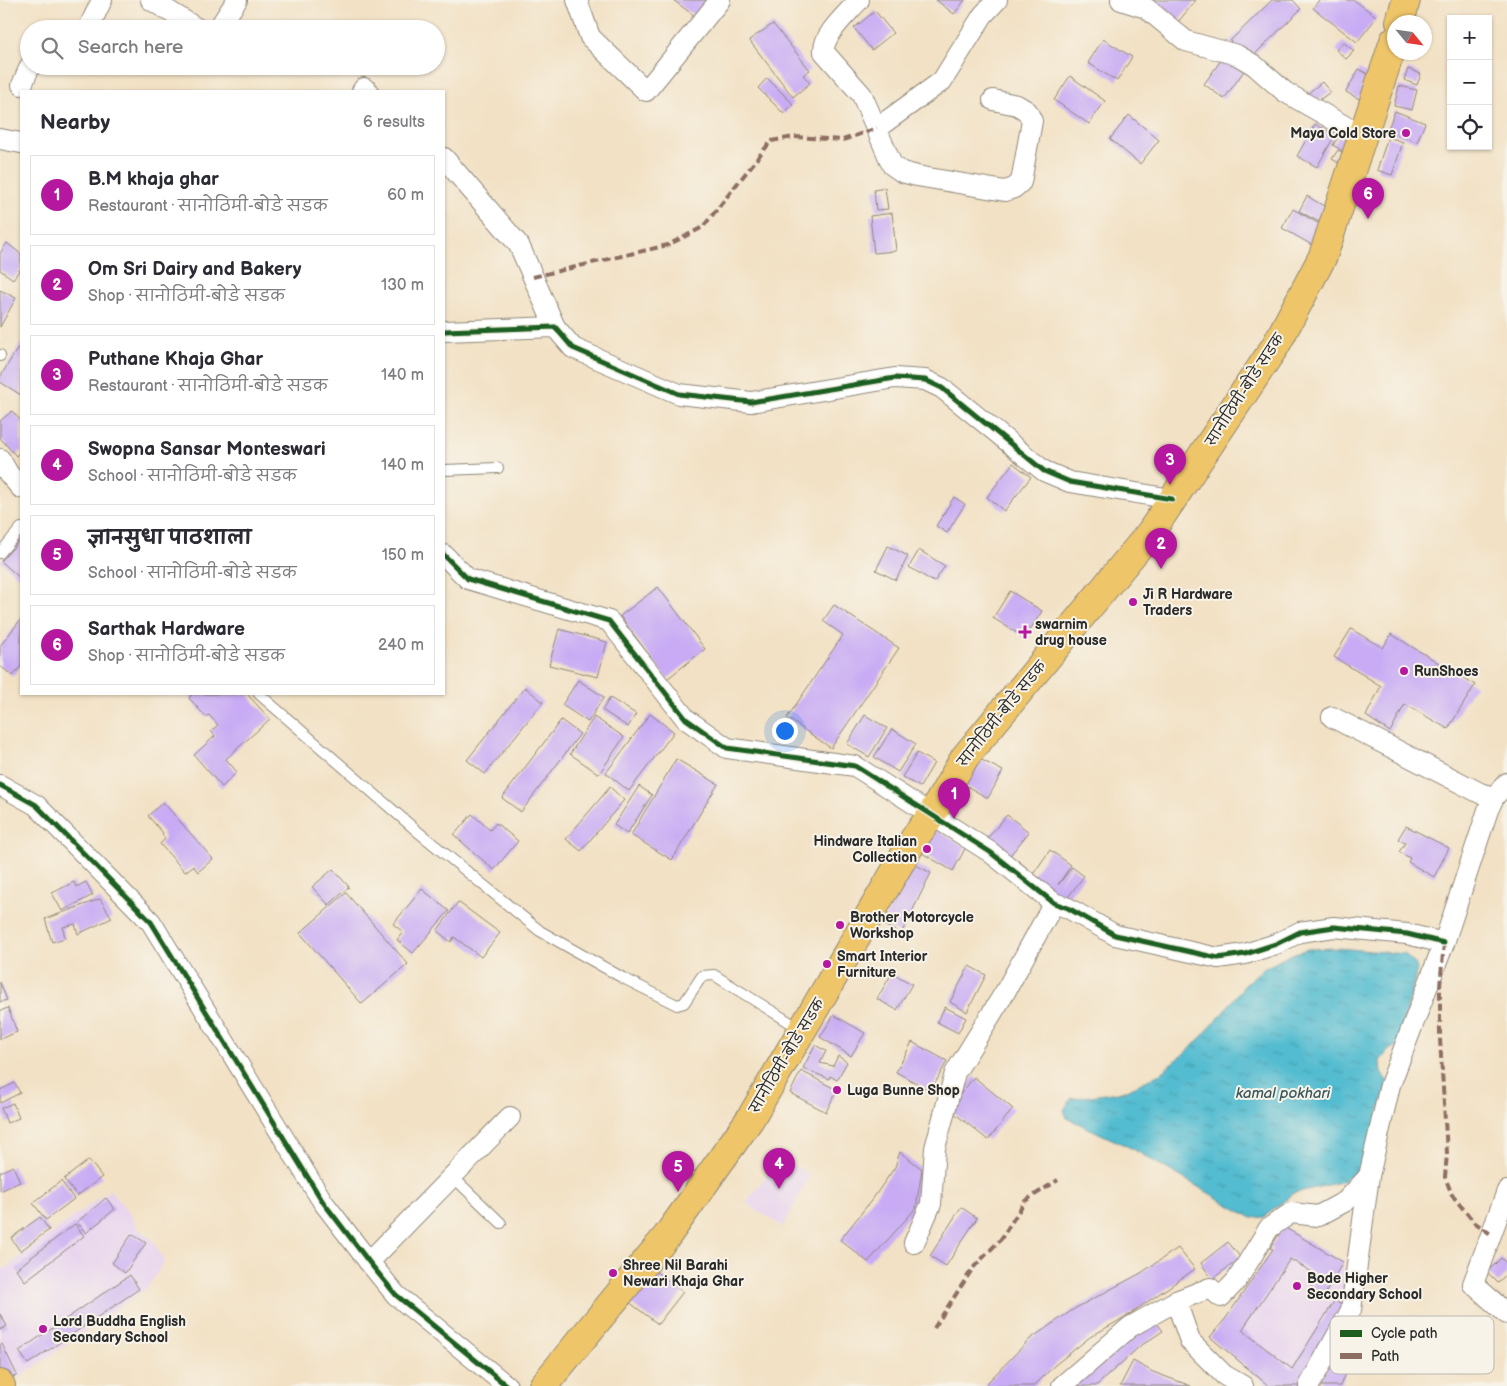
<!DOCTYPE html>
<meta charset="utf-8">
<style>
:root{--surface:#fff;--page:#f7f7f7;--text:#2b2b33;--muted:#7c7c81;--line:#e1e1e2;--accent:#b5179e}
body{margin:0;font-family:"Balsamiq Sans","Playpen Sans Deva",sans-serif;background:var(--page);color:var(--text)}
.controls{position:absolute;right:15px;top:15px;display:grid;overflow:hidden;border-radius:0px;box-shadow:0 1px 4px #0004}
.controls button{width:45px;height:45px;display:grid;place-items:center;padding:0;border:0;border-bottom:1px solid var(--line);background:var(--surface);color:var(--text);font:25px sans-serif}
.compass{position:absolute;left:1387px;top:15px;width:45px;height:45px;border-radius:50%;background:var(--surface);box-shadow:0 1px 4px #0004;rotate:119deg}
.you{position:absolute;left:784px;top:730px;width:18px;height:18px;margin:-12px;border:4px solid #fff;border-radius:50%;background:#1a73e8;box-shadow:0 0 0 8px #1a73e833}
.badge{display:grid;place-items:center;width:32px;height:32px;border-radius:50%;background:var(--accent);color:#fff;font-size:16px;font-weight:700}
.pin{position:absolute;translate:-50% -41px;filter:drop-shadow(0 1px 2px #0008)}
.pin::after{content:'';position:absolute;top:26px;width:18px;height:15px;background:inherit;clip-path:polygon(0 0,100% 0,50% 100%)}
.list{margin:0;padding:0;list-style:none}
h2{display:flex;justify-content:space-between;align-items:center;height:65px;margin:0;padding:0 20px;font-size:21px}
h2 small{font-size:16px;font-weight:400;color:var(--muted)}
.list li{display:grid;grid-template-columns:32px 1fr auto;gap:15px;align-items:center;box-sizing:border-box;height:80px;margin:0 10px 10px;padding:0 10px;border:1px solid var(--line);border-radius:0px}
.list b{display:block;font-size:19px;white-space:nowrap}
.list p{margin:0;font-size:16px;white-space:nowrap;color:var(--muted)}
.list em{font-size:16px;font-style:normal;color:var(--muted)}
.icon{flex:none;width:28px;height:28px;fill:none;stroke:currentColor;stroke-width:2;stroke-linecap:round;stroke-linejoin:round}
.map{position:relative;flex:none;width:1507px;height:1386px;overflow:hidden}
.search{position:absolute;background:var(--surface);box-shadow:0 1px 4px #0004;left:20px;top:20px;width:425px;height:55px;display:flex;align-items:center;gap:12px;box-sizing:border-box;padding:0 18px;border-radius:28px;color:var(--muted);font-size:19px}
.panel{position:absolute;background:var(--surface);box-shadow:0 1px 4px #0004;left:20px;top:90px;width:425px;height:605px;border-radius:0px}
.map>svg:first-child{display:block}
.built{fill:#e7d2ef}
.water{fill:url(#water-ripples);stroke:#3f747e}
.building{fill:#c8abf4}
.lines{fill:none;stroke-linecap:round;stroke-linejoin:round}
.lane-casing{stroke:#8e8678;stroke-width:12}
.street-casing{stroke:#8e8678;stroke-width:22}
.primary-casing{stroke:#8e8678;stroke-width:30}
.lane{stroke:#fff;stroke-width:10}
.street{stroke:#fff;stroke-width:20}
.primary{stroke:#eec569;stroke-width:28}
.quiet{stroke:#8d6e63;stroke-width:4;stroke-dasharray:8 4;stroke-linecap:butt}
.cycleway-casing{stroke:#f7f3e8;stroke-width:8}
.cycleway{stroke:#1b5e20;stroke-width:5}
.poi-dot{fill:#b5179e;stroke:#f7f3e8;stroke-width:2}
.labels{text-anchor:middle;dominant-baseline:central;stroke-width:4;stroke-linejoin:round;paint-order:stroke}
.poi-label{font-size:14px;font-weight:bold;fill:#2b2b2b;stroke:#f7f3e8;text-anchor:start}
.street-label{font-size:14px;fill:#2b2b2b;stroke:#f7f3e8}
.water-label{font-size:15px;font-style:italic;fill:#37565d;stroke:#f7f3e8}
.key{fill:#f7f3e8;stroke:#bab7af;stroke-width:1}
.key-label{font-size:14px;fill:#2b2b2b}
</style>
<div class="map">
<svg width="1507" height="1386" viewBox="0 0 1507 1386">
<defs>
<pattern id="water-ripples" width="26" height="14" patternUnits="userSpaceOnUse" patternTransform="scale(1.25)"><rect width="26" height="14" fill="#53bcd0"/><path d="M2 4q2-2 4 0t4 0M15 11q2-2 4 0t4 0" fill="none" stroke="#4599a9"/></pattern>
</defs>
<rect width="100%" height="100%" fill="#f7f3e8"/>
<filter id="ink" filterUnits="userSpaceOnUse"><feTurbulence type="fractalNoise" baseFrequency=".02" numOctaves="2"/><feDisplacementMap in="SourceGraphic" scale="10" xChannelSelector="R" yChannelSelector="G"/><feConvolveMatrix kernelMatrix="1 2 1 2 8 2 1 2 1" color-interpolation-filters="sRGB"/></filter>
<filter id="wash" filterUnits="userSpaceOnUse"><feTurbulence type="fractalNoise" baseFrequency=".0096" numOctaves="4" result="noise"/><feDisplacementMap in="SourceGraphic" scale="20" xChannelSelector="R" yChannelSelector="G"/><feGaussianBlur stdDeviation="1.12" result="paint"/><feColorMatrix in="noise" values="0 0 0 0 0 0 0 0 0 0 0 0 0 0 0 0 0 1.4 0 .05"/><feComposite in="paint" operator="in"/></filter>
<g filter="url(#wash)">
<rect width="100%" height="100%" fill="#f2e1c4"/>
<!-- built -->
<g class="built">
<polygon points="780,1158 810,1175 783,1227 746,1203"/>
<polygon points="110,1190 129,1213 139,1230 153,1240 164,1262 148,1287 7,1386 0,1380 0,1272"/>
<polygon points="1284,1227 1343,1262 1349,1309 1305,1386 1269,1386 1210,1337 1226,1318 1275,1246"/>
</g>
<!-- water -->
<polygon class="water" points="1338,948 1405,954 1415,964 1417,969 1398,1045 1388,1051 1380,1061 1381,1073 1388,1082 1365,1159 1355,1173 1344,1181 1294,1193 1264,1217 1252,1218 1131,1148 1067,1118 1064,1110 1071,1099 1125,1091 1158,1075 1189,1050 1218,1019 1244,986 1261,970 1292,954 1308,949"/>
<g id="blocks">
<!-- building -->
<g class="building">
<polygon points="673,0 706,0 708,1 696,17"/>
<polygon points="936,0 965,0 954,14"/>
<polygon points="1150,0 1196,0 1178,22"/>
<polygon points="1272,0 1293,0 1301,9 1249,60 1230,41"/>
<polygon points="1319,0 1354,0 1377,17 1357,42 1313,8"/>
<polygon points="875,11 893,33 872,50 854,28"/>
<polygon points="773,24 810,70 803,75 810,83 793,97 749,40"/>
<polygon points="1103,39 1132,57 1117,81 1088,63"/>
<polygon points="1343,42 1354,51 1346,59 1336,50"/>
<polygon points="1224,56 1244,71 1224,99 1204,84"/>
<polygon points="1359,69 1376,79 1363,101 1346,92"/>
<polygon points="1408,69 1421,74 1417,85 1404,80"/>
<polygon points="1070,76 1105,101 1089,124 1054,100"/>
<polygon points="767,78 793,104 784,114 758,88"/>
<polygon points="1322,82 1330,92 1314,104 1307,94"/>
<polygon points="1399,86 1417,90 1412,110 1394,106"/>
<polygon points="1395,111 1425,123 1417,142 1387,131"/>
<polygon points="1129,115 1159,140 1140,164 1110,139"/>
<polygon points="1315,124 1335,135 1317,167 1297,156"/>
<polygon points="1339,136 1357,146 1351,156 1333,145"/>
<polygon points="1388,137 1403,142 1392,175 1377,170"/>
<polygon points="1338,150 1353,159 1347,168 1332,159"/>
<polygon points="885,188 888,209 876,210 874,190"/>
<polygon points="1307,196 1327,208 1319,222 1299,211"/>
<polygon points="1293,209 1323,226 1312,245 1282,228"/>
<polygon points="892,213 896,251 874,253 870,216"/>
<polygon points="7,243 21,254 21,268 13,279 0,270 0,253"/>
<polygon points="0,290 16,298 0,327"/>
<polygon points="21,343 21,395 0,382 0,377"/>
<polygon points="12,411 21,421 21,451 16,456 0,438 0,421"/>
<polygon points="1013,463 1031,477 1004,511 987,497"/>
<polygon points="954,497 965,504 947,533 936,526"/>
<polygon points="21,539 21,579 1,561"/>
<polygon points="888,546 908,556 896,580 876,570"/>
<polygon points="919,550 945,566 934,582 909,567"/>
<polygon points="658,587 705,649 667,679 620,616"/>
<polygon points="1010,591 1042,611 1025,638 993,618"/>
<polygon points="834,605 899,648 831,748 787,718 843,635 823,621"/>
<polygon points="21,619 21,666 13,676 0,666 0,646"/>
<polygon points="559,629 607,642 598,677 549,665"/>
<polygon points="1351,629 1383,648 1391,634 1475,685 1448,729 1405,704 1390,732 1366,716 1381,686 1334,657"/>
<polygon points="578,680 604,697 588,722 562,705"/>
<polygon points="525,687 543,702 485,774 467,760"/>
<polygon points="190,694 247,694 270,719 226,759 237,772 222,787 194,755 215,736 211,731 218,725 209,715 206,717 189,698 191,696"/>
<polygon points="610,698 636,714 628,727 602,710"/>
<polygon points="650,714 674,732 629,791 606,773"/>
<polygon points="865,715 887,728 869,757 847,744"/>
<polygon points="594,717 624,737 599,774 570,754"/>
<polygon points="561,720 580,734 521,812 502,798"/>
<polygon points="892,729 916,744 898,772 874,757"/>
<polygon points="917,753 934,763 920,787 902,777"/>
<polygon points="978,758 1003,771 988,798 963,784"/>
<polygon points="676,759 718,784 672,860 631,835"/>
<polygon points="639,786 652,795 627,834 614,825"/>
<polygon points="610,787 624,800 581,851 566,839"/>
<polygon points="163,802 213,859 198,872 193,866 185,872 160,844 165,839 162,834 163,833 148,816"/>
<polygon points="472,814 490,830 496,823 518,841 494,870 454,835"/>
<polygon points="1007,815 1029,832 1007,859 985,841"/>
<polygon points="1406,826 1449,848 1434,877 1408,862 1410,858 1399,852 1405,843 1398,839"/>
<polygon points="934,829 966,847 953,871 920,852"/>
<polygon points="1050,850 1071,865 1058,885 1072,867 1084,876 1065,901 1031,877"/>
<polygon points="912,863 931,873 901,934 882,924"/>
<polygon points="333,869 349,887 329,905 312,887"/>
<polygon points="74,882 76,887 86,882 93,895 62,911 52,893"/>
<polygon points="422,889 449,911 413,953 397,940 403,932 393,924"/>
<polygon points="346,893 408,964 362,1004 300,933"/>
<polygon points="100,899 112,918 78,934 75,924 63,927 65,938 52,942 45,919"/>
<polygon points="458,902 500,933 481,957 454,937 451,942 437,931"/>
<polygon points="969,966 986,975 967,1012 950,1002"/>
<polygon points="892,973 912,984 897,1010 877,999"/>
<polygon points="0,982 7,1000 0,1002"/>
<polygon points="945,1007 966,1018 958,1033 937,1022"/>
<polygon points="8,1008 17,1032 0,1039 0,1011"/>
<polygon points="834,1015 865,1033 851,1056 820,1037"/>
<polygon points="912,1042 947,1061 931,1091 896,1072"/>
<polygon points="815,1045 826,1051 820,1063 833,1066 838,1056 847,1062 837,1080 830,1076 829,1079 803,1068"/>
<polygon points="801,1071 837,1090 826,1112 790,1093"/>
<polygon points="974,1077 1013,1109 988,1140 949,1109"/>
<polygon points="15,1083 20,1093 0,1103 0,1090"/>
<polygon points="13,1103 19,1118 7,1123 1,1108"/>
<polygon points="900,1152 922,1169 916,1208 868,1262 840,1240 874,1197 895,1167"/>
<polygon points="89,1160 102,1177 77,1196 64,1179"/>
<polygon points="13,1166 20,1182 0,1191 0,1172"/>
<polygon points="61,1181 74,1199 46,1220 33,1203"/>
<polygon points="106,1198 115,1209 86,1233 77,1222"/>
<polygon points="961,1207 977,1218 946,1266 930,1256"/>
<polygon points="40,1217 49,1230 20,1251 11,1238"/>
<polygon points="75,1224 84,1236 25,1281 16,1269"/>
<polygon points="1284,1227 1343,1262 1324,1296 1311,1289 1317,1275 1290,1259 1242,1330 1292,1369 1335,1300 1349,1309 1305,1386 1269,1386 1210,1337 1226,1318 1273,1249 1270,1248"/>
<polygon points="132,1234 146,1243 125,1273 112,1263"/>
<polygon points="1228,1242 1241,1258 1212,1279 1201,1263"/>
<polygon points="1178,1248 1195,1269 1127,1316 1090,1337 1055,1365 1034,1386 984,1386 1030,1339 1074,1309 1141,1273"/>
<polygon points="1501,1258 1507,1264 1507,1273 1498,1283 1487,1272"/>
<polygon points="654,1270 683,1292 658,1324 629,1302"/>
<polygon points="130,1275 139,1289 28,1364 19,1351"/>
<polygon points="0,1314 7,1326 0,1330"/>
<polygon points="1153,1318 1163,1331 1139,1347 1096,1386 1071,1386"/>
<polygon points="2,1344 17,1375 5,1382 0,1372 0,1345"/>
<polygon points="1133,1361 1153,1372 1191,1386 1120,1386"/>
<polygon points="1327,1364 1346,1371 1340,1386 1319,1386"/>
</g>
</g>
</g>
<g filter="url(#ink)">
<use href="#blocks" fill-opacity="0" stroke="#8e8678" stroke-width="1"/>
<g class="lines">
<defs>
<g id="lane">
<polyline points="0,356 0,355"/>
<polyline points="444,470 498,468"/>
<polyline points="0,553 21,528"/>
<polyline points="259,694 417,831 540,931 623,978 677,1005 684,1003 702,976 714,975 802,1030"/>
<polyline points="452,1176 501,1223"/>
</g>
<g id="street">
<polyline points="151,0 198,29"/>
<polyline points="577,0 590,37 646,91 720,0"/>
<path d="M859,0C848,13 822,35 824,52L862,95L892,165L902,172L917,176L1005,191L1014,188L1021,182L1032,121L1027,111L1017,105L993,100"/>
<polyline points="1121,0 1146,8 1186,41 1237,55 1254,65 1285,92 1364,137"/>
<polyline points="88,29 102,0"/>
<polyline points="218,29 237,0"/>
<polyline points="22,85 30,66"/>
<polyline points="362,91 364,88 368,91"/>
<polyline points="877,128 942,81 983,15 997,0"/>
<polyline points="0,139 21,143"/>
<polyline points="444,158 519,245 555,327"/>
<polyline points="444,331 555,327 573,348 679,394 751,402 895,378 925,380 942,388 1044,471 1070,482 1172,499"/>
<polyline points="0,459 8,473 21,488"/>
<polyline points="444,555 468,579 609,621 686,719 727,748 855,766 990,852 1054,903 1068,908 1115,935 1218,958 1245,954 1276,944 1300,932 1334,927 1407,934 1444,943"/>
<polyline points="1332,717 1480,793 1494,797"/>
<polyline points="0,785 36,805 151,922 323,1202 369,1262 396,1295 507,1386"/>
<polyline points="1507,1191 1473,1284 1507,1314"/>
<polyline points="914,1243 931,1204 935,1148 955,1073 1005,992 1054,903"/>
<polyline points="369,1262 510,1117"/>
<polyline points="1176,1301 1190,1341 1224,1375 1243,1386"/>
<polyline points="1062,1386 1130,1327 1176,1301 1210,1288 1221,1297 1237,1280 1269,1228 1291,1213 1318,1216 1346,1201 1369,1176"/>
<polyline points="1309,1386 1351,1310 1369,1176 1390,1085 1444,943 1488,810 1494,797 1507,783"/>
</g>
<g id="primary">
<polyline points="1400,22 1406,0"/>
<polyline points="0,1384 1,1386"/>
<polyline points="543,1386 667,1236 750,1119 914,839 932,814 965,757 1150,533 1276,345 1323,256 1394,41"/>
</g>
</defs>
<!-- lane casing -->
<use href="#lane" class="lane-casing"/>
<!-- street casing -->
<use href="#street" class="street-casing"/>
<!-- primary casing -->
<use href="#primary" class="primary-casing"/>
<!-- lane -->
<use href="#lane" class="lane"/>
<!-- street -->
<use href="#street" class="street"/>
<!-- primary -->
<use href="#primary" class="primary"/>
<!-- quiet -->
<g class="quiet">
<polyline points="533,277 668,245 703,227 771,141 794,137 843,140 877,128"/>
<polyline points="1444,943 1440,986 1440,1039 1447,1153 1445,1177 1452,1195 1474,1222 1492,1235"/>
<polyline points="934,1328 973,1268 1001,1239 1025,1201 1058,1180"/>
</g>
<defs>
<g id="cycleway">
<polyline points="444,331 555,327 573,348 679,394 751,402 895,378 925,380 942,388 1044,471 1070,482 1172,499"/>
<polyline points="444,555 468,579 609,621 686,719 727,748 855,766 990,852 1054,903 1068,908 1115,935 1218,958 1245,954 1276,944 1300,932 1334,927 1407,934 1444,943"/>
<polyline points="0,785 36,805 151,922 323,1202 369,1262 396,1295 507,1386"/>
</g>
</defs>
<!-- cycleway casing -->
<use href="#cycleway" class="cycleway-casing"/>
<!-- cycleway -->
<use href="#cycleway" class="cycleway"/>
</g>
</g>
<!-- markers -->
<g class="poi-dot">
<circle cx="1406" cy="133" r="5"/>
<circle cx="1133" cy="602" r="5"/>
<path d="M1022.5 624.5h5v5h5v5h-5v5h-5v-5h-5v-5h5z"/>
<circle cx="1404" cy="671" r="5"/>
<circle cx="927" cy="849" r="5"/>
<circle cx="840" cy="925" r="5"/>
<circle cx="827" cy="964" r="5"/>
<circle cx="837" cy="1090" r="5"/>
<circle cx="613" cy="1273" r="5"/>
<circle cx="1297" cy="1286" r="5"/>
<circle cx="43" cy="1329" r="5"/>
</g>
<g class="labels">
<!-- poi labels -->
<g class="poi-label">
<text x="1396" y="133" text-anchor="end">Maya Cold Store</text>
<text x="1143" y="594">Ji R Hardware<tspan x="1143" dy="16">Traders</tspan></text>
<text x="1035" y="624">swarnim<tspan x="1035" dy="16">drug house</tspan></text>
<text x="1414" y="671">RunShoes</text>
<text x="917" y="841" text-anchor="end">Hindware Italian<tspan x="917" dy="16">Collection</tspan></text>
<text x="850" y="917">Brother Motorcycle<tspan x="850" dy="16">Workshop</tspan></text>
<text x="837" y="956">Smart Interior<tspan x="837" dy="16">Furniture</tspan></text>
<text x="847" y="1090">Luga Bunne Shop</text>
<text x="623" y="1265">Shree Nil Barahi<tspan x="623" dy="16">Newari Khaja Ghar</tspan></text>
<text x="1307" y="1278">Bode Higher<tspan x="1307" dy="16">Secondary School</tspan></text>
<text x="53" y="1321">Lord Buddha English<tspan x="53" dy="16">Secondary School</tspan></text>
</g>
<!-- street labels -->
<g class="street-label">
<text transform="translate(1245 390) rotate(-57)">सानोठिमी-बोडे सडक</text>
<text transform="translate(1002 714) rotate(-51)">सानोठिमी-बोडे सडक</text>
<text transform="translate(787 1056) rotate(-59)">सानोठिमी-बोडे सडक</text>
</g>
<!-- water labels -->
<g class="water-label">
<text x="1283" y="1093">kamal pokhari</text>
</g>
</g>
<!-- legend -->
<rect x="1330" y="1316" width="164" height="58" rx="8" class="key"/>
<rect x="1340" y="1330" width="22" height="7" fill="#1b5e20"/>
<rect x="1340" y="1353" width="22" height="6" fill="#8d6e63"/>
<g class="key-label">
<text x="1371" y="1338">Cycle path</text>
<text x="1371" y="1361">Path</text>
</g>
</svg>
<div class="controls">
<button>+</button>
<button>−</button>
<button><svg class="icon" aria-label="locate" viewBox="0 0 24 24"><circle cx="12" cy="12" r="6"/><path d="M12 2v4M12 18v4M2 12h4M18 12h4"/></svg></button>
</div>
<svg class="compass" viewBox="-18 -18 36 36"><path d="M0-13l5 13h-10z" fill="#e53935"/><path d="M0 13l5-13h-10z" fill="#7c7c81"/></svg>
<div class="you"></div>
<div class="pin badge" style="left:954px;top:819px">1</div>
<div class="pin badge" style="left:1161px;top:569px">2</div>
<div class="pin badge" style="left:1170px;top:485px">3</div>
<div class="pin badge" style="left:779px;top:1189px">4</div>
<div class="pin badge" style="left:678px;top:1192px">5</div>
<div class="pin badge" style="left:1368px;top:219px">6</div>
<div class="search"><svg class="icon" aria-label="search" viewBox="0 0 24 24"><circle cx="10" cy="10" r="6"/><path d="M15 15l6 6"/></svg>Search here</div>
<section class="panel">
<h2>Nearby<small>6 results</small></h2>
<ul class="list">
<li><span class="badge">1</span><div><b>B.M khaja ghar</b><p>Restaurant · सानोठिमी-बोडे सडक</p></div><em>60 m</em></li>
<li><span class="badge">2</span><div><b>Om Sri Dairy and Bakery</b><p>Shop · सानोठिमी-बोडे सडक</p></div><em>130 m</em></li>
<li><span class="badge">3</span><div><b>Puthane Khaja Ghar</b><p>Restaurant · सानोठिमी-बोडे सडक</p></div><em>140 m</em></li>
<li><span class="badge">4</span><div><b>Swopna Sansar Monteswari</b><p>School · सानोठिमी-बोडे सडक</p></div><em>140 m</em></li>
<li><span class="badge">5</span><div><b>ज्ञानसुधा पाठशाला</b><p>School · सानोठिमी-बोडे सडक</p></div><em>150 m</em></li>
<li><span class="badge">6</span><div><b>Sarthak Hardware</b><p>Shop · सानोठिमी-बोडे सडक</p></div><em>240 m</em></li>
</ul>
</section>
</div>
